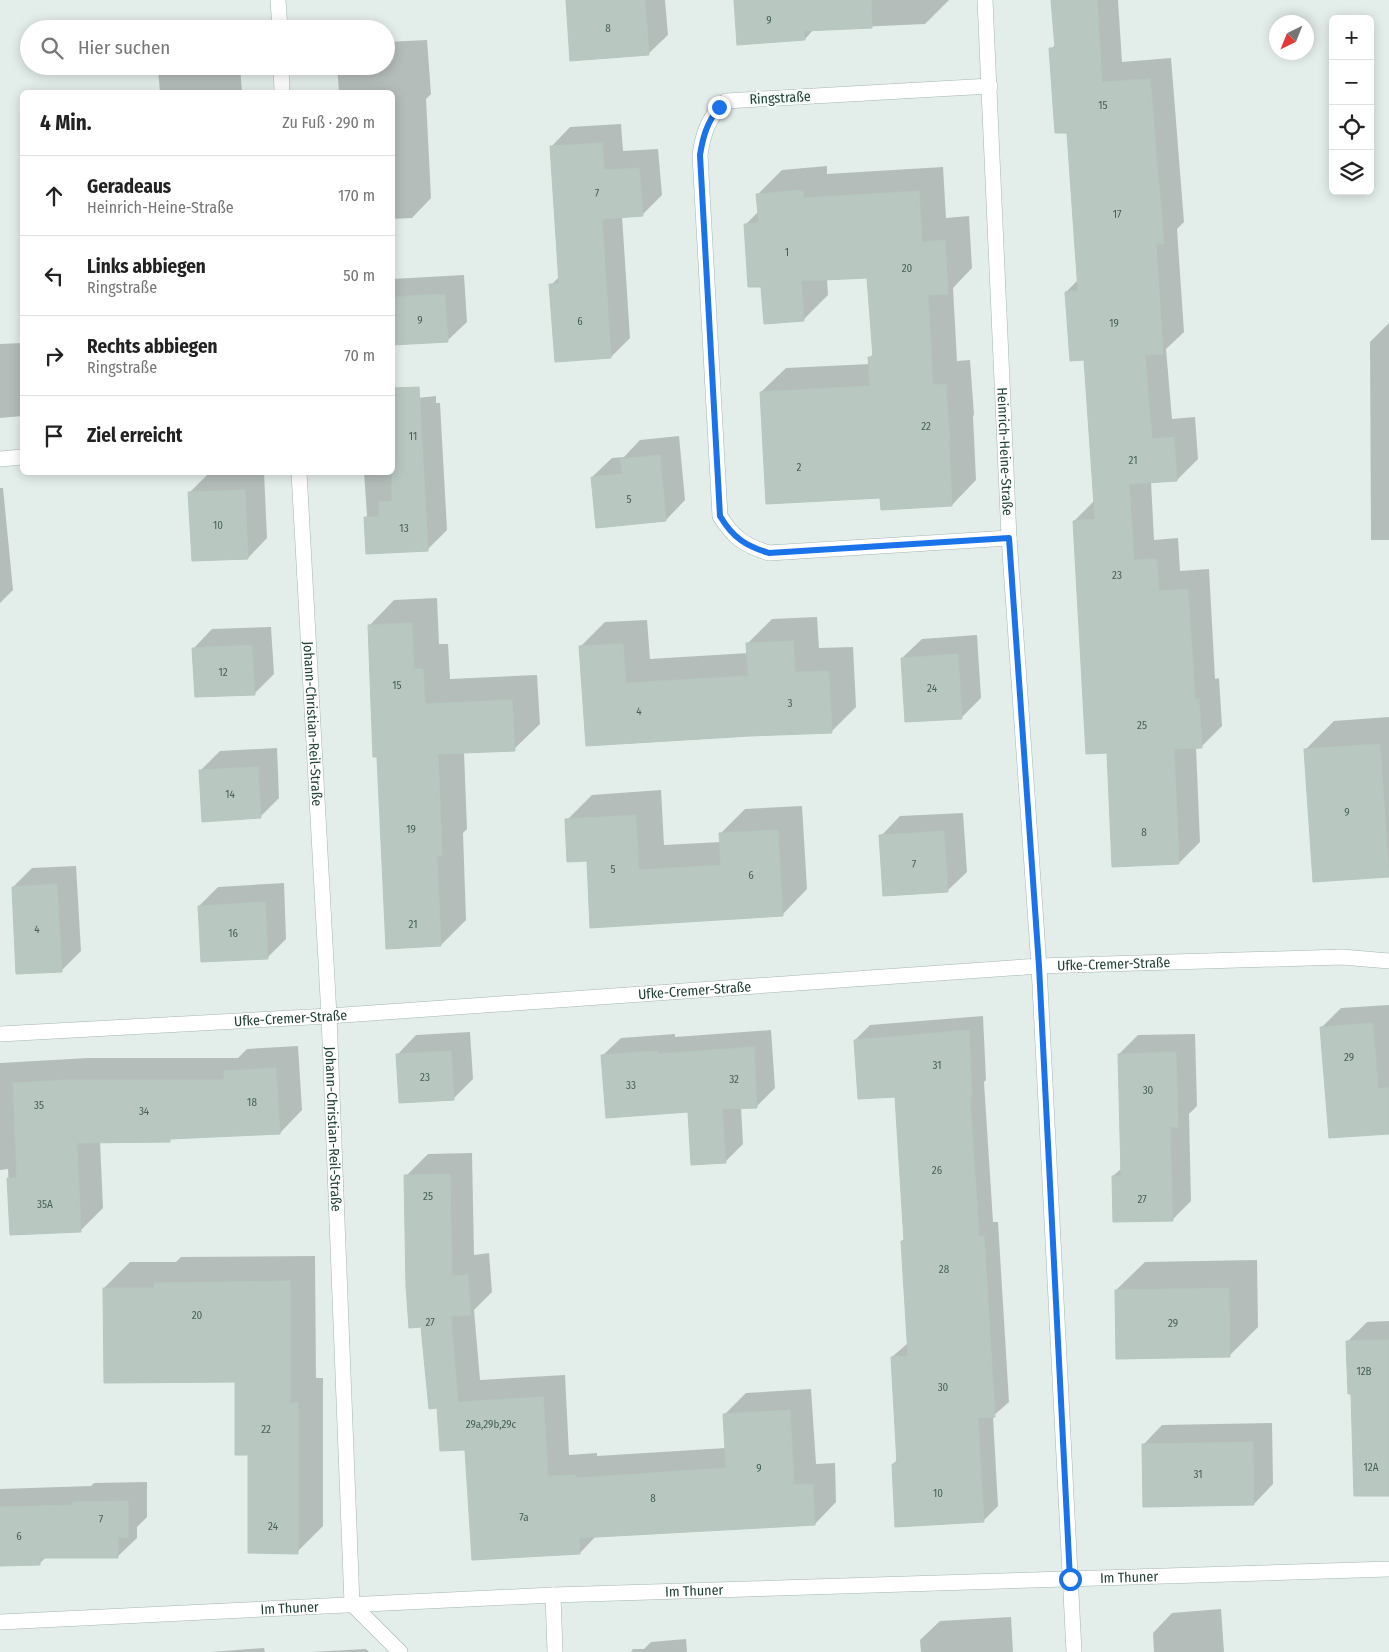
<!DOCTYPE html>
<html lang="de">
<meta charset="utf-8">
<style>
:root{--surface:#fff;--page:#f2f2f2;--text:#222;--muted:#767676;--line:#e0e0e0}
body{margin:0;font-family:"Fira Sans Condensed",sans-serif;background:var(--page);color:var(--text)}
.controls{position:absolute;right:15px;top:15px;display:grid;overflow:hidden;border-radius:8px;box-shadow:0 2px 12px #0003}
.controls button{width:45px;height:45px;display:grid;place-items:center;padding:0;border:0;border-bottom:1px solid var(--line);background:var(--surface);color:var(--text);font:25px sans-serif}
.compass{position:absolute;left:1269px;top:15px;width:45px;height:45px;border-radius:50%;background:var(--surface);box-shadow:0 2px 12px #0003;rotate:223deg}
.stop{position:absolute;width:15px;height:15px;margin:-11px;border:4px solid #1a73e8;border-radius:50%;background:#fff}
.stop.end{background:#1a73e8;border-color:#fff;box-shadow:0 1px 5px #0008}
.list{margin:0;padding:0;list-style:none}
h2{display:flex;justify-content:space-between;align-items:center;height:65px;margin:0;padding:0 20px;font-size:21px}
h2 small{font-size:16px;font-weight:400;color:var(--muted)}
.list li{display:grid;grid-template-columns:32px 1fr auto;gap:15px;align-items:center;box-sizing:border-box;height:80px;padding:0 20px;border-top:1px solid var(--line)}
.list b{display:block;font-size:19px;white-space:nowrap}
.list p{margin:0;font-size:16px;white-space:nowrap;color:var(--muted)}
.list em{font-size:16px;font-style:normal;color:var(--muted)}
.icon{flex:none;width:28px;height:28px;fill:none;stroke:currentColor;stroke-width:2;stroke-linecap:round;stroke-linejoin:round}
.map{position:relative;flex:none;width:1389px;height:1652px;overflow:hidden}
.search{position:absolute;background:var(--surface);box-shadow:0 2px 12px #0003;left:20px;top:20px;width:375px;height:55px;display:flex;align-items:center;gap:12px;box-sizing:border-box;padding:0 18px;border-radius:28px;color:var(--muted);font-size:19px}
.panel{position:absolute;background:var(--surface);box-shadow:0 2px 12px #0003;left:20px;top:90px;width:375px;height:385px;border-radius:8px}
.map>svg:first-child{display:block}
.shadow{fill:#0003}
.building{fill:#b8c8c1;stroke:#b5c7bf}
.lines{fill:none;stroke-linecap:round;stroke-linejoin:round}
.minor-casing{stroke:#a5b6b0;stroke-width:16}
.minor{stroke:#fff;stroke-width:15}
.route{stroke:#1a73e8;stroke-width:6}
.labels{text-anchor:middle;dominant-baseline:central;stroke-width:5;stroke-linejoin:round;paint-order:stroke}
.number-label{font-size:11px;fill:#48625a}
.street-label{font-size:14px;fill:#224037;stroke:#f4faf7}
</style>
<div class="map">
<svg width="1389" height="1652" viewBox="0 0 1389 1652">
<rect width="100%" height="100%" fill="#e3ede9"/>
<!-- shadow -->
<g class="shadow">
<polygon points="568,0 665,0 668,35 648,54"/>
<polygon points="735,0 949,0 925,24 814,29 805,39"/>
<polygon points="1052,0 1118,0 1122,62 1171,58 1184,222 1177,229 1184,332 1166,349 1172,419 1195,417 1198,459 1177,480 1151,481 1154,540 1178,538 1180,571 1209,569 1215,679 1219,678 1222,726 1201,747 1196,747 1200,842 1179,863 1074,521 1095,500 1085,358 1066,292 1078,280 1068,131 1051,49 1056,44"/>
<polygon points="427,40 431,94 426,99 431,198 412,218 392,219 392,92 339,92 337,66 386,66 386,42"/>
<polygon points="162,66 240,66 242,92 160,92 158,70"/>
<polygon points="621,124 623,151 658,149 662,195 642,215 622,216 630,338 611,357 551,285 560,276 551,147 570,127"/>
<polygon points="827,166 827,174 943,167 946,218 969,216 972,268 953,288 957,361 970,360 974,415 973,416 976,480 952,505 881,497 761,392 786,368 870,364 869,358 874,353 868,277 827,279 828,295 803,320 762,285 745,225 759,211 757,195 782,170"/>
<polygon points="464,275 467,322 447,341 392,344 392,279"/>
<polygon points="1389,323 1389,540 1371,540 1370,342"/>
<polygon points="22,343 22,416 0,418 0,344"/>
<polygon points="436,396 436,403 440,403 447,530 428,549 365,518 367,516 364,472 392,472 417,398"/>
<polygon points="679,436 685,500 666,520 592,477 612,458 624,457 640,440"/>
<polygon points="264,472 267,538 248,558 190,492 209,473"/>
<polygon points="0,488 3,488 13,590 0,603"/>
<polygon points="437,598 439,644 448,644 450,679 537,675 540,724 514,749 464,752 467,829 463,833 466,920 441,945 378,756 369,626 394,600"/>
<polygon points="817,617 819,648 853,647 856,707 831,732 750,735 587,745 580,647 605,622 647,620 650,659 748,653 748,643 772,619"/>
<polygon points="271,627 274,674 254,694 193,649 212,629"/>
<polygon points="977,635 981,698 962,717 902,658 922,639"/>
<polygon points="1389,717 1389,876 1306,749 1334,721"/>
<polygon points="277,748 279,798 260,817 201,770 220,751"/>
<polygon points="661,790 664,845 721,842 720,834 745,809 802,806 807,889 782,915 588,860 567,820 592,795"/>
<polygon points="963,813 967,872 947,891 881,836 900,816"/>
<polygon points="76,866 81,951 61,971 13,887 32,868"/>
<polygon points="284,883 286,939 267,958 199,906 218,887"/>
<polygon points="1389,1005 1389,1133 1322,1027 1341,1008"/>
<polygon points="983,1016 986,1080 984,1082 993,1222 998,1222 1009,1402 993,1416 998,1506 984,1520 893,1464 898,1459 892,1357 908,1343 902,1241 905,1238 896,1096 855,1040 870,1025"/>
<polygon points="771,1030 775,1088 757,1106 741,1107 743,1144 725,1162 689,1111 603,1055 621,1038 675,1034 675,1037"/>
<polygon points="470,1032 473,1079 453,1099 397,1055 416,1035"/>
<polygon points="1195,1034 1197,1106 1189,1114 1191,1201 1172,1220 1113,1176 1122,1168 1119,1054 1138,1035"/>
<polygon points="298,1046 302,1110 280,1133 172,1138 169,1140 100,1141 103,1208 81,1230 11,1234 8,1169 0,1170 0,1063 88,1058 238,1058 247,1049"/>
<polygon points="472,1153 474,1255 489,1253 492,1292 474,1310 480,1380 565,1375 569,1455 597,1453 597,1456 726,1448 724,1415 746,1393 811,1389 816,1464 835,1463 836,1502 815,1524 597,1535 580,1553 467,1448 438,1407 406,1176 428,1154"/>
<polygon points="315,1256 316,1378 323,1378 323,1526 297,1552 249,1454 236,1381 104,1288 130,1262 176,1262 181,1257"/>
<polygon points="1257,1260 1258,1327 1230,1355 1116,1290 1145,1262"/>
<polygon points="1389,1321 1389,1495 1352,1393 1348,1341 1367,1322"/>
<polygon points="1272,1423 1273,1484 1254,1504 1143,1445 1162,1425"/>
<polygon points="147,1482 147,1517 137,1527 137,1538 117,1557 46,1557 39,1564 0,1564 0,1489 91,1486 94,1483"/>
<polygon points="1221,1609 1224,1652 1154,1652 1153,1633 1172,1613"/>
<polygon points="1011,1617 1013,1652 921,1652 920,1640 940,1621"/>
<polygon points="686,1639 687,1652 631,1652 633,1649 644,1649 651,1642"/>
<polygon points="264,1648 265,1652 211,1652"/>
<polygon points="366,1649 369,1652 311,1652"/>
</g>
<!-- building -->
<g class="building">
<polygon points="566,0 645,0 649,55 570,61"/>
<polygon points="734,0 871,0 872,28 804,31 805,40 737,45"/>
<polygon points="1051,0 1097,0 1102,82 1150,79 1164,244 1156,244 1163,354 1145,355 1152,439 1174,437 1177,481 1129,484 1134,560 1157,559 1159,591 1188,589 1195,699 1199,699 1202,748 1174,749 1179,864 1112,867 1107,753 1086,754 1073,521 1095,519 1084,360 1070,361 1065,292 1078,291 1067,133 1055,133 1049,48 1055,48"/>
<polygon points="602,143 604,170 639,168 643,216 602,219 611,358 555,362 549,284 559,284 550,146"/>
<polygon points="803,190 803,198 919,191 922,242 945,240 948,294 928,295 933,385 946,384 950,441 949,441 952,506 881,510 880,498 766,504 760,392 870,386 868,357 873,357 867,278 801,281 804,321 764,324 761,287 748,287 744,224 759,223 756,194"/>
<polygon points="445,294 448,342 392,345 392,297"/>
<polygon points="419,387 428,551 366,554 364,517 379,517 379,502 392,501 392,388"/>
<polygon points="660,455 666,521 596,528 591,477 622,474 620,459"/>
<polygon points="245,490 248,559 192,561 188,492"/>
<polygon points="412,623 414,669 423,669 425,704 512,700 515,751 438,754 442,855 437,856 441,946 386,949 377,757 373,757 368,625"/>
<polygon points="793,641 795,672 829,671 832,733 750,736 586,746 579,646 623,644 626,683 748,676 746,643"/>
<polygon points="252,645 255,695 195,697 192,648"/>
<polygon points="958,654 962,719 905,722 901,658"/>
<polygon points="1380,744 1389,877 1313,882 1304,749"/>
<polygon points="258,767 261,818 202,822 199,770"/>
<polygon points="636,815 639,870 721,865 719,833 778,830 783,916 590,928 587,861 567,862 565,819"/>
<polygon points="944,831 948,892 883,896 879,835"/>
<polygon points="57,884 62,972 16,974 12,887"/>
<polygon points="265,902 268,959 201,962 198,906"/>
<polygon points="1373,1023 1378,1089 1389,1088 1389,1134 1329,1138 1320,1027"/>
<polygon points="969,1030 972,1096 970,1096 979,1236 984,1236 995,1417 978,1418 984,1522 895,1527 892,1464 897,1464 891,1357 908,1356 901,1241 904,1241 895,1097 858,1099 854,1040"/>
<polygon points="754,1047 757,1108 722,1109 726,1163 691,1165 688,1112 606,1118 601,1055 657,1051 657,1054"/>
<polygon points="451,1051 454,1100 399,1103 396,1054"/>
<polygon points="1176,1052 1178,1127 1170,1127 1173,1221 1113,1222 1112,1176 1121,1176 1118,1054"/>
<polygon points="276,1068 280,1134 170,1139 170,1142 77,1143 81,1232 10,1235 7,1178 17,1178 13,1083 64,1080 224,1080 224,1071"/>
<polygon points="450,1174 452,1276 468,1275 471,1315 451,1316 458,1402 543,1397 548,1476 575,1475 576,1478 726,1468 723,1414 790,1410 794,1485 813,1484 815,1525 579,1538 580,1554 472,1560 465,1450 440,1451 437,1408 429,1409 421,1327 409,1328 406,1286 404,1175"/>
<polygon points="290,1281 290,1403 298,1403 298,1554 248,1553 248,1455 235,1455 235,1382 104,1383 103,1288 154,1288 154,1283"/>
<polygon points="1229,1288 1230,1357 1116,1359 1115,1290"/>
<polygon points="1389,1340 1389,1496 1354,1496 1351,1394 1348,1394 1346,1341"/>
<polygon points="1253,1442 1254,1505 1143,1507 1142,1444"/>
<polygon points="128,1501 128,1538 118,1537 118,1558 40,1558 40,1565 0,1566 0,1507 73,1505 73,1502"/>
</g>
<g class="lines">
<defs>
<g id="minor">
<polyline points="278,0 280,29"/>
<path id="s1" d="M985,0L1009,538L1039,966L1074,1652"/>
<polyline points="281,66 282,92"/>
<path d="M990,86L726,101C709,116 703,133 700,155L720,516C733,538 746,546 769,553L1009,538"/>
<polyline points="0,459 22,457"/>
<path id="s2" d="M299,472L329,1016L352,1604L400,1652"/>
<path id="s3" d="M0,1034L329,1016L1039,966L1342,957L1389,961"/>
<polyline points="553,1595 555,1652"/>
<path id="s4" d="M0,1622L553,1595L1389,1569"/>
</g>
</defs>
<!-- minor casing -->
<use href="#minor" class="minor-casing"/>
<!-- minor -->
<use href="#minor" class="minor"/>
</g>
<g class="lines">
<!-- route -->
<path class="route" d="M719,107C707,123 703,136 700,155L720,516C733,538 746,546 769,553L1009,538L1039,966L1070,1579"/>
</g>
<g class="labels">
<!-- number labels -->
<g class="number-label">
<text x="769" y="20">9</text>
<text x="608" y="28">8</text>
<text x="1103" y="105">15</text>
<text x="597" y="193">7</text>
<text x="1117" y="214">17</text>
<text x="787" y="252">1</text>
<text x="907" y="268">20</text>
<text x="420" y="320">9</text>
<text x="580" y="321">6</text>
<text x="1114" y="323">19</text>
<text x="926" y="426">22</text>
<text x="413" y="436">11</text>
<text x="1133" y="460">21</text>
<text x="799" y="467">2</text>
<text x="629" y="499">5</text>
<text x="218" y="525">10</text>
<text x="404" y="528">13</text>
<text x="1117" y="575">23</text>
<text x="223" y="672">12</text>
<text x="397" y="685">15</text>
<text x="932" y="688">24</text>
<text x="790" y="703">3</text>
<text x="639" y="711">4</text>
<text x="1142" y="725">25</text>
<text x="230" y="794">14</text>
<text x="1347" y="812">9</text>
<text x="411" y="829">19</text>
<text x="1144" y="832">8</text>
<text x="914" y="864">7</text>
<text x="613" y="869">5</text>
<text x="751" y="875">6</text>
<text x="413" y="924">21</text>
<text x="37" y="929">4</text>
<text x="233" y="933">16</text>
<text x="1349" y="1057">29</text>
<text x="937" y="1065">31</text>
<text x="425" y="1077">23</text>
<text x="734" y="1079">32</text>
<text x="631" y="1085">33</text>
<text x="1148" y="1090">30</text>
<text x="252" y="1102">18</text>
<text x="39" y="1105">35</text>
<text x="144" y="1111">34</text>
<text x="937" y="1170">26</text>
<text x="428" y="1196">25</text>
<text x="1142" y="1199">27</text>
<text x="45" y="1204">35A</text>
<text x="944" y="1269">28</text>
<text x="197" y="1315">20</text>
<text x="430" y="1322">27</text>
<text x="1173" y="1323">29</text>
<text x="1364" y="1371">12B</text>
<text x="943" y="1387">30</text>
<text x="491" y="1424">29a,29b,29c</text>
<text x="266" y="1429">22</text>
<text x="1371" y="1467">12A</text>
<text x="759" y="1468">9</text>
<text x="1198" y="1474">31</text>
<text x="938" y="1493">10</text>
<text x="653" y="1498">8</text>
<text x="524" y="1517">7a</text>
<text x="101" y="1519">7</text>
<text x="273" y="1526">24</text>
<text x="19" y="1536">6</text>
</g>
<!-- street labels -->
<g class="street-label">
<text transform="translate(780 98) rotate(-3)">Ringstraße</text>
<text stroke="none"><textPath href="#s1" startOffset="452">Heinrich-Heine-Straße</textPath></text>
<text stroke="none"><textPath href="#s2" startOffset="252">Johann-Christian-Reil-Straße</textPath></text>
<text stroke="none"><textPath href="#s3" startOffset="1116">Ufke-Cremer-Straße</textPath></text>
<text stroke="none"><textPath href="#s3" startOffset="696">Ufke-Cremer-Straße</textPath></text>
<text stroke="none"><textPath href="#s3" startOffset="291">Ufke-Cremer-Straße</textPath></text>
<text stroke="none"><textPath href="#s2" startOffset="658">Johann-Christian-Reil-Straße</textPath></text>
<text stroke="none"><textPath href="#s4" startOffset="1130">Im Thuner</textPath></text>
<text stroke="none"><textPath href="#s4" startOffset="695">Im Thuner</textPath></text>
<text stroke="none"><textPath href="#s4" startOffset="290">Im Thuner</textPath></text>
</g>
</g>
</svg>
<div class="controls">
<button>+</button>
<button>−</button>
<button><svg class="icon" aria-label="locate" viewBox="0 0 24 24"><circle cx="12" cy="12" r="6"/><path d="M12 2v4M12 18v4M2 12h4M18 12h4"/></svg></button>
<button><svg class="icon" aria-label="layers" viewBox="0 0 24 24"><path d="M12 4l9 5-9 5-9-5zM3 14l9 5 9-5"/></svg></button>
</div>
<svg class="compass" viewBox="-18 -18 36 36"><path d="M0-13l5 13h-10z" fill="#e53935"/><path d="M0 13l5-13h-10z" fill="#767676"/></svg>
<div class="stop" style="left:1070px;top:1579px"></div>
<div class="stop end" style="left:719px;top:107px"></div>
<div class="search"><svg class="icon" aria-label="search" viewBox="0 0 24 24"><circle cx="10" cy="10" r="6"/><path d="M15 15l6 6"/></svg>Hier suchen</div>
<section class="panel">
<h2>4 Min.<small>Zu Fuß · 290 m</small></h2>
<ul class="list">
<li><svg class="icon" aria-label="ahead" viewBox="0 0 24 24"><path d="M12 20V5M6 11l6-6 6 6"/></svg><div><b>Geradeaus</b><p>Heinrich-Heine-Straße</p></div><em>170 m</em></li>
<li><svg class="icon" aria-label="left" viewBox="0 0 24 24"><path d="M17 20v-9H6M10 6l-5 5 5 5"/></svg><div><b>Links abbiegen</b><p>Ringstraße</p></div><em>50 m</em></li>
<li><svg class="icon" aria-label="right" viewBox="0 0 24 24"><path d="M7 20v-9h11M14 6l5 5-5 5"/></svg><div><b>Rechts abbiegen</b><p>Ringstraße</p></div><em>70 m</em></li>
<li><svg class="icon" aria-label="arrive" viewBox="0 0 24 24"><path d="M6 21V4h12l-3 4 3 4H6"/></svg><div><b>Ziel erreicht</b></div></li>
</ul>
</section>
</div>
